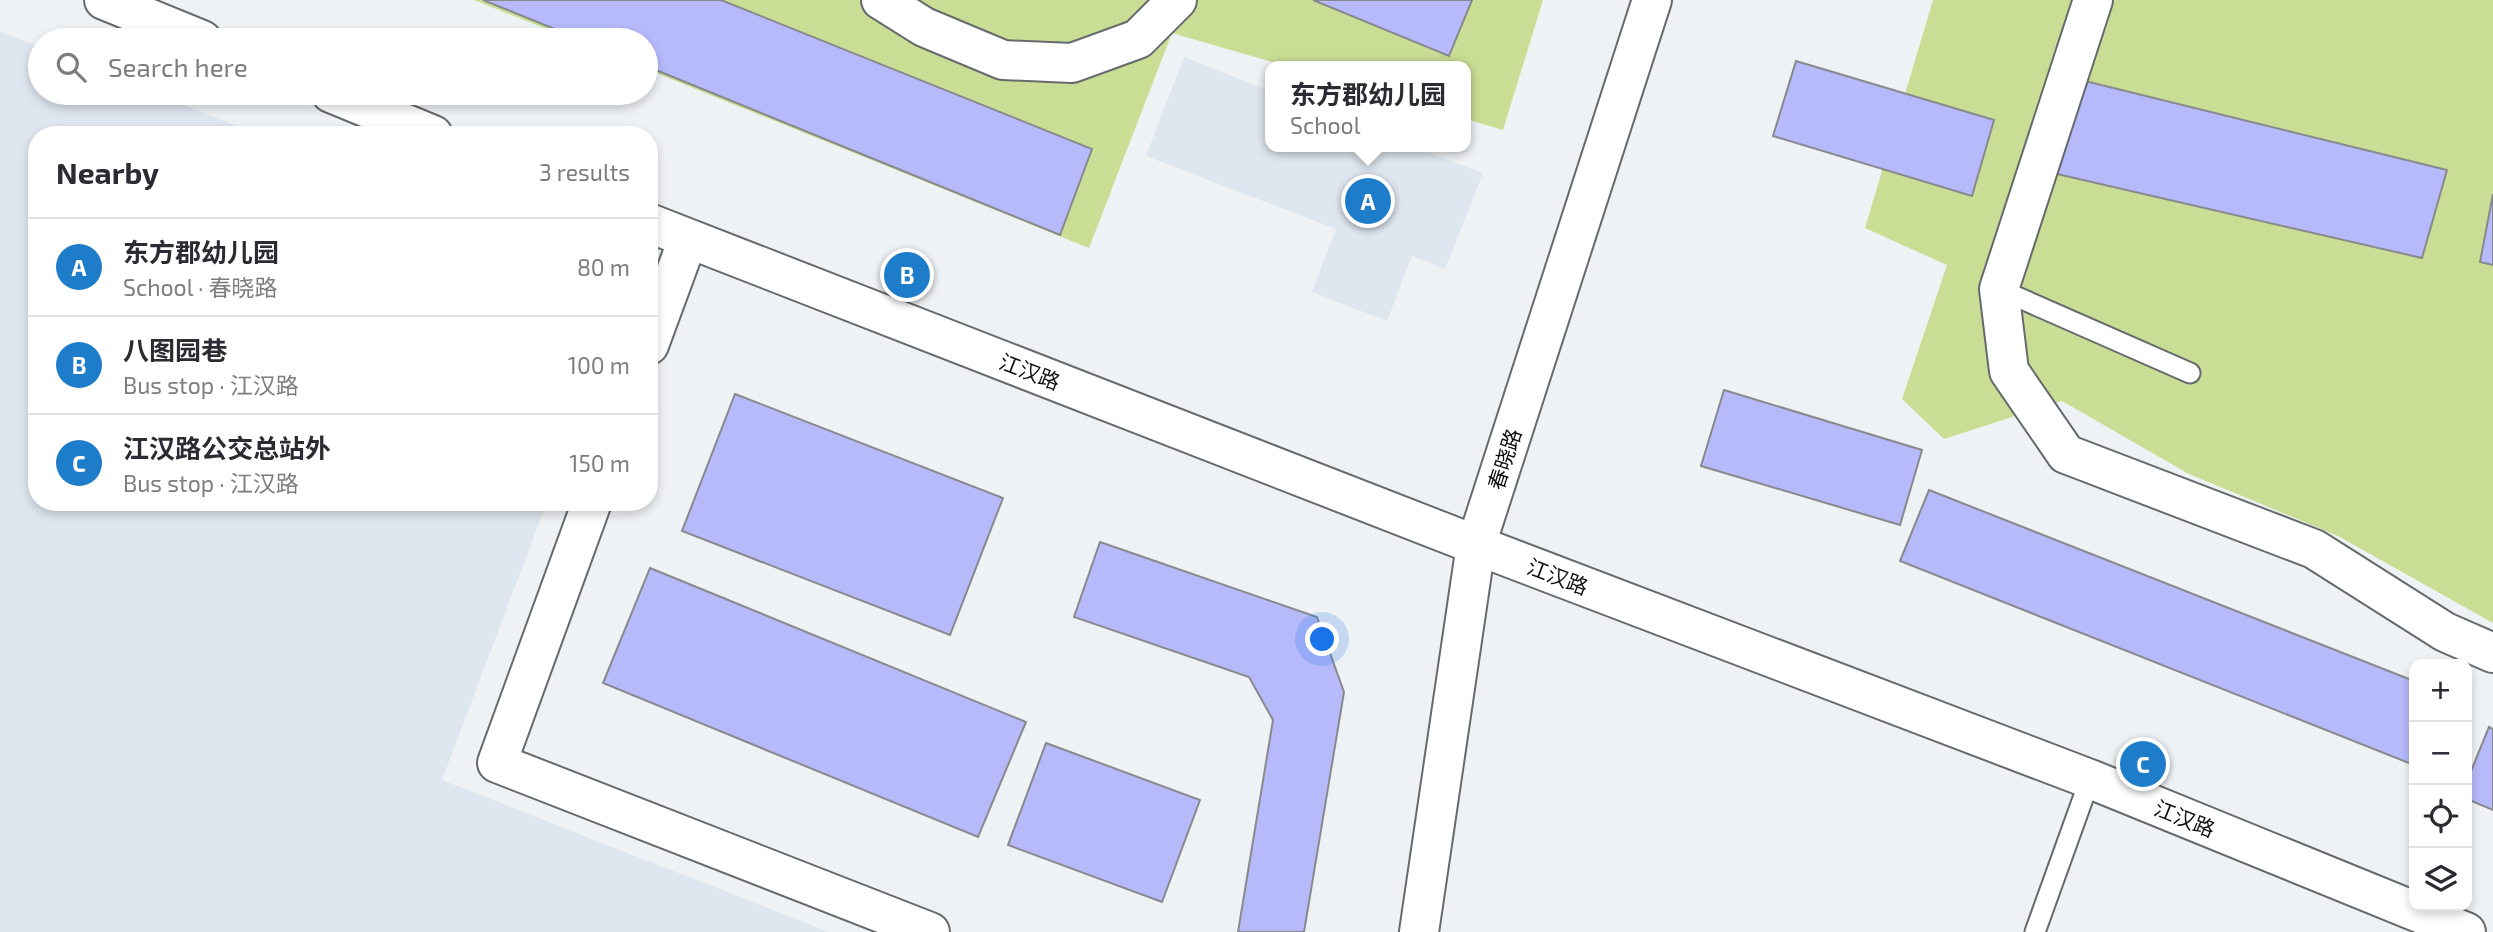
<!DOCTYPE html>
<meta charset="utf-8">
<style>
:root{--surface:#fff;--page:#f7f7f7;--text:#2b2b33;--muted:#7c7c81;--line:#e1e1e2;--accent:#1e7dca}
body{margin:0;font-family:"Exo 2","Noto Sans SC",sans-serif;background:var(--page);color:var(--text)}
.controls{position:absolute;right:21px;bottom:21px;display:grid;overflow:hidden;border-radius:14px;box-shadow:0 4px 10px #0003}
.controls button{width:63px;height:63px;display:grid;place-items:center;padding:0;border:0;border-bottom:2px solid var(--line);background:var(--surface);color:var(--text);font:35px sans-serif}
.you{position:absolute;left:1323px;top:640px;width:24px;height:24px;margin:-18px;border:5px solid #fff;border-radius:50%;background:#1a73e8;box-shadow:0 0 0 10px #1a73e833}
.badge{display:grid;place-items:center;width:46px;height:46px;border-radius:50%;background:var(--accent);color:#fff;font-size:23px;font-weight:700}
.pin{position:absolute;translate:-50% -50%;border:4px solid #fff;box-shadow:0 2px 7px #0006}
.popup{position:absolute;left:1265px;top:61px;width:206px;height:91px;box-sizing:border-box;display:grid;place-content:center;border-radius:14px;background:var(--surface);filter:drop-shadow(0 2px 5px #0005);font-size:23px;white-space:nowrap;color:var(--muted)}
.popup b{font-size:26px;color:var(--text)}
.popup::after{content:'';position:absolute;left:50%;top:100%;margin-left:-14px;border:14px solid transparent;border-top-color:var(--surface)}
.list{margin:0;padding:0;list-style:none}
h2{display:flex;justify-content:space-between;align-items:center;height:91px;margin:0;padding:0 28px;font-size:30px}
h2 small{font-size:23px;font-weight:400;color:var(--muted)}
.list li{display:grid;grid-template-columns:46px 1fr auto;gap:21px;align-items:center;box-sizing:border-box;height:98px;padding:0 28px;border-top:2px solid var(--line)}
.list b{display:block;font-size:26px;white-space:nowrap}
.list p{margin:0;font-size:23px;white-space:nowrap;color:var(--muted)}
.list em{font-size:23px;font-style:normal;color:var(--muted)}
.icon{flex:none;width:38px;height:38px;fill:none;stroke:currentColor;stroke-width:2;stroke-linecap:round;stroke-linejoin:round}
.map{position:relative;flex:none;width:2493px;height:932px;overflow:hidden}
.search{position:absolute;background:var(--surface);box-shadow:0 4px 10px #0003;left:28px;top:28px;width:630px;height:77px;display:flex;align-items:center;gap:18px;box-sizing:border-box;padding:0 24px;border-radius:38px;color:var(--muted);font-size:26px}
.panel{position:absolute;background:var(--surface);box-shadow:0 4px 10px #0003;left:28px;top:126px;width:630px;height:385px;border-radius:28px}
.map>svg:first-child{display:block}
.built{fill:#dee6ef}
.green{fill:#c9de94}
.building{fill:#b6b9fa;stroke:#88898c;stroke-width:2}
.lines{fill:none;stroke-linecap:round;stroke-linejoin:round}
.service-casing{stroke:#676a6c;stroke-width:23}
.minor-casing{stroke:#676a6c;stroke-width:42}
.tertiary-casing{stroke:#676a6c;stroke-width:42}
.service{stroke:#fff;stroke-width:19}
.minor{stroke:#fff;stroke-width:38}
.tertiary{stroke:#fff;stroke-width:38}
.labels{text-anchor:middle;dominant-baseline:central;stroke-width:7;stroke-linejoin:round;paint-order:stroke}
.street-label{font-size:21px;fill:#0c0d0e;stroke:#fff}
</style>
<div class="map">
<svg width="2493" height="932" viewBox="0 0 2493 932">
<rect width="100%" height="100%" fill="#eff2f5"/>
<!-- built -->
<g class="built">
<polygon points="0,31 40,47 40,93 154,93 259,135 37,135 37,502 547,502 442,780 829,932 0,932"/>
<polygon points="1184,57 1270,91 1270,147 1415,147 1483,173 1445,269 1412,256 1387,321 1312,292 1336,229 1146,156"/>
</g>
<!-- green -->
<g class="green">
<polygon points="474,0 1543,0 1503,130 1466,119 1466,66 1286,66 1172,33 1089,248 646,69 646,40 574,40"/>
<polygon points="1933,0 2493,0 2493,623 2338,536 2189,474 2062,401 1944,439 1902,399 1947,265 1865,228"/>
</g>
<!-- building -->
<g class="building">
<polygon points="483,0 721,0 1092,149 1060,235 646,66 646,40 582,40"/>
<polygon points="1313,0 1472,0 1449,56"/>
<polygon points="1796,61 1994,120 1972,196 1773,136"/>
<polygon points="2085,81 2447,170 2422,258 2057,174"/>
<polygon points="2493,194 2493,265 2480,262"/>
<polygon points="1724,390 1922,450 1900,525 1701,466"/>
<polygon points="735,394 1003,498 950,635 682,531"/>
<polygon points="1929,490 2414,681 2414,765 1900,561"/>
<polygon points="1100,542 1317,617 1344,692 1304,932 1238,932 1273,720 1249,677 1074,617"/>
<polygon points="650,568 1026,722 978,837 603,683"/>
<polygon points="2489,727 2493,729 2493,810 2467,799 2467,781"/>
<polygon points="1046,743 1200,800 1162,902 1008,845"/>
</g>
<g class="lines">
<defs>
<g id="service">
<polyline points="1999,289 2190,373"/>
<polyline points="2035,932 2090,779"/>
</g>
<g id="minor">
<polyline points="881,0 924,27 1003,60 1072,63 1138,39 1177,0"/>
<polyline points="2093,0 1999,289 2009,371 2066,454 2314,549 2445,632 2493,653"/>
<polyline points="649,345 688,239"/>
<polyline points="592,502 497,763 930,932"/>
</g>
<g id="tertiary">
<polyline points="104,0 202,40"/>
<polyline points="331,93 433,135"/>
<polyline points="649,223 1476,545 2090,779 2466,932"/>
<polyline points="1419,932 1476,545 1652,0"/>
</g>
</defs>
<!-- service casing -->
<use href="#service" class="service-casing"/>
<!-- minor casing -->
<use href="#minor" class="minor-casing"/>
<!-- tertiary casing -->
<use href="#tertiary" class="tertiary-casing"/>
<!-- service -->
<use href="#service" class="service"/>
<!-- minor -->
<use href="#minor" class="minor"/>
<!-- tertiary -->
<use href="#tertiary" class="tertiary"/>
</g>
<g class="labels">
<!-- street labels -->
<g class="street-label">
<text transform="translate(1030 371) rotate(21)">江汉路</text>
<text transform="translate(1504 459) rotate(-72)">春晓路</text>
<text transform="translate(1558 576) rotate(21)">江汉路</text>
<text transform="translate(2185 818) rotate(22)">江汉路</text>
</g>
</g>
</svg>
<div class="controls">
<button>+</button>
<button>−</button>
<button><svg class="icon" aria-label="locate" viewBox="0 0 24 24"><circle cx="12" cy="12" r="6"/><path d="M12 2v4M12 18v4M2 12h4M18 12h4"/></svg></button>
<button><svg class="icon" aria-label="layers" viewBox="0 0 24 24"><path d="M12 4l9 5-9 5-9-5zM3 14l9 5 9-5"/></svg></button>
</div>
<div class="you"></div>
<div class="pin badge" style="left:1368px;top:201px">A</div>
<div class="popup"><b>东方郡幼儿园</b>School</div>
<div class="pin badge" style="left:907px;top:275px">B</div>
<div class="pin badge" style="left:2143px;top:764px">C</div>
<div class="search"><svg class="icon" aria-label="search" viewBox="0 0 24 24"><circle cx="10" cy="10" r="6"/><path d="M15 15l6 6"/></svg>Search here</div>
<section class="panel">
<h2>Nearby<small>3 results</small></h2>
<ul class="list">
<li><span class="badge">A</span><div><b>东方郡幼儿园</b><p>School · 春晓路</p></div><em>80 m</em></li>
<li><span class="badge">B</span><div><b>八图园巷</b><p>Bus stop · 江汉路</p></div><em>100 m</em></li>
<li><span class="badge">C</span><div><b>江汉路公交总站外</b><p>Bus stop · 江汉路</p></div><em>150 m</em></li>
</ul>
</section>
</div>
